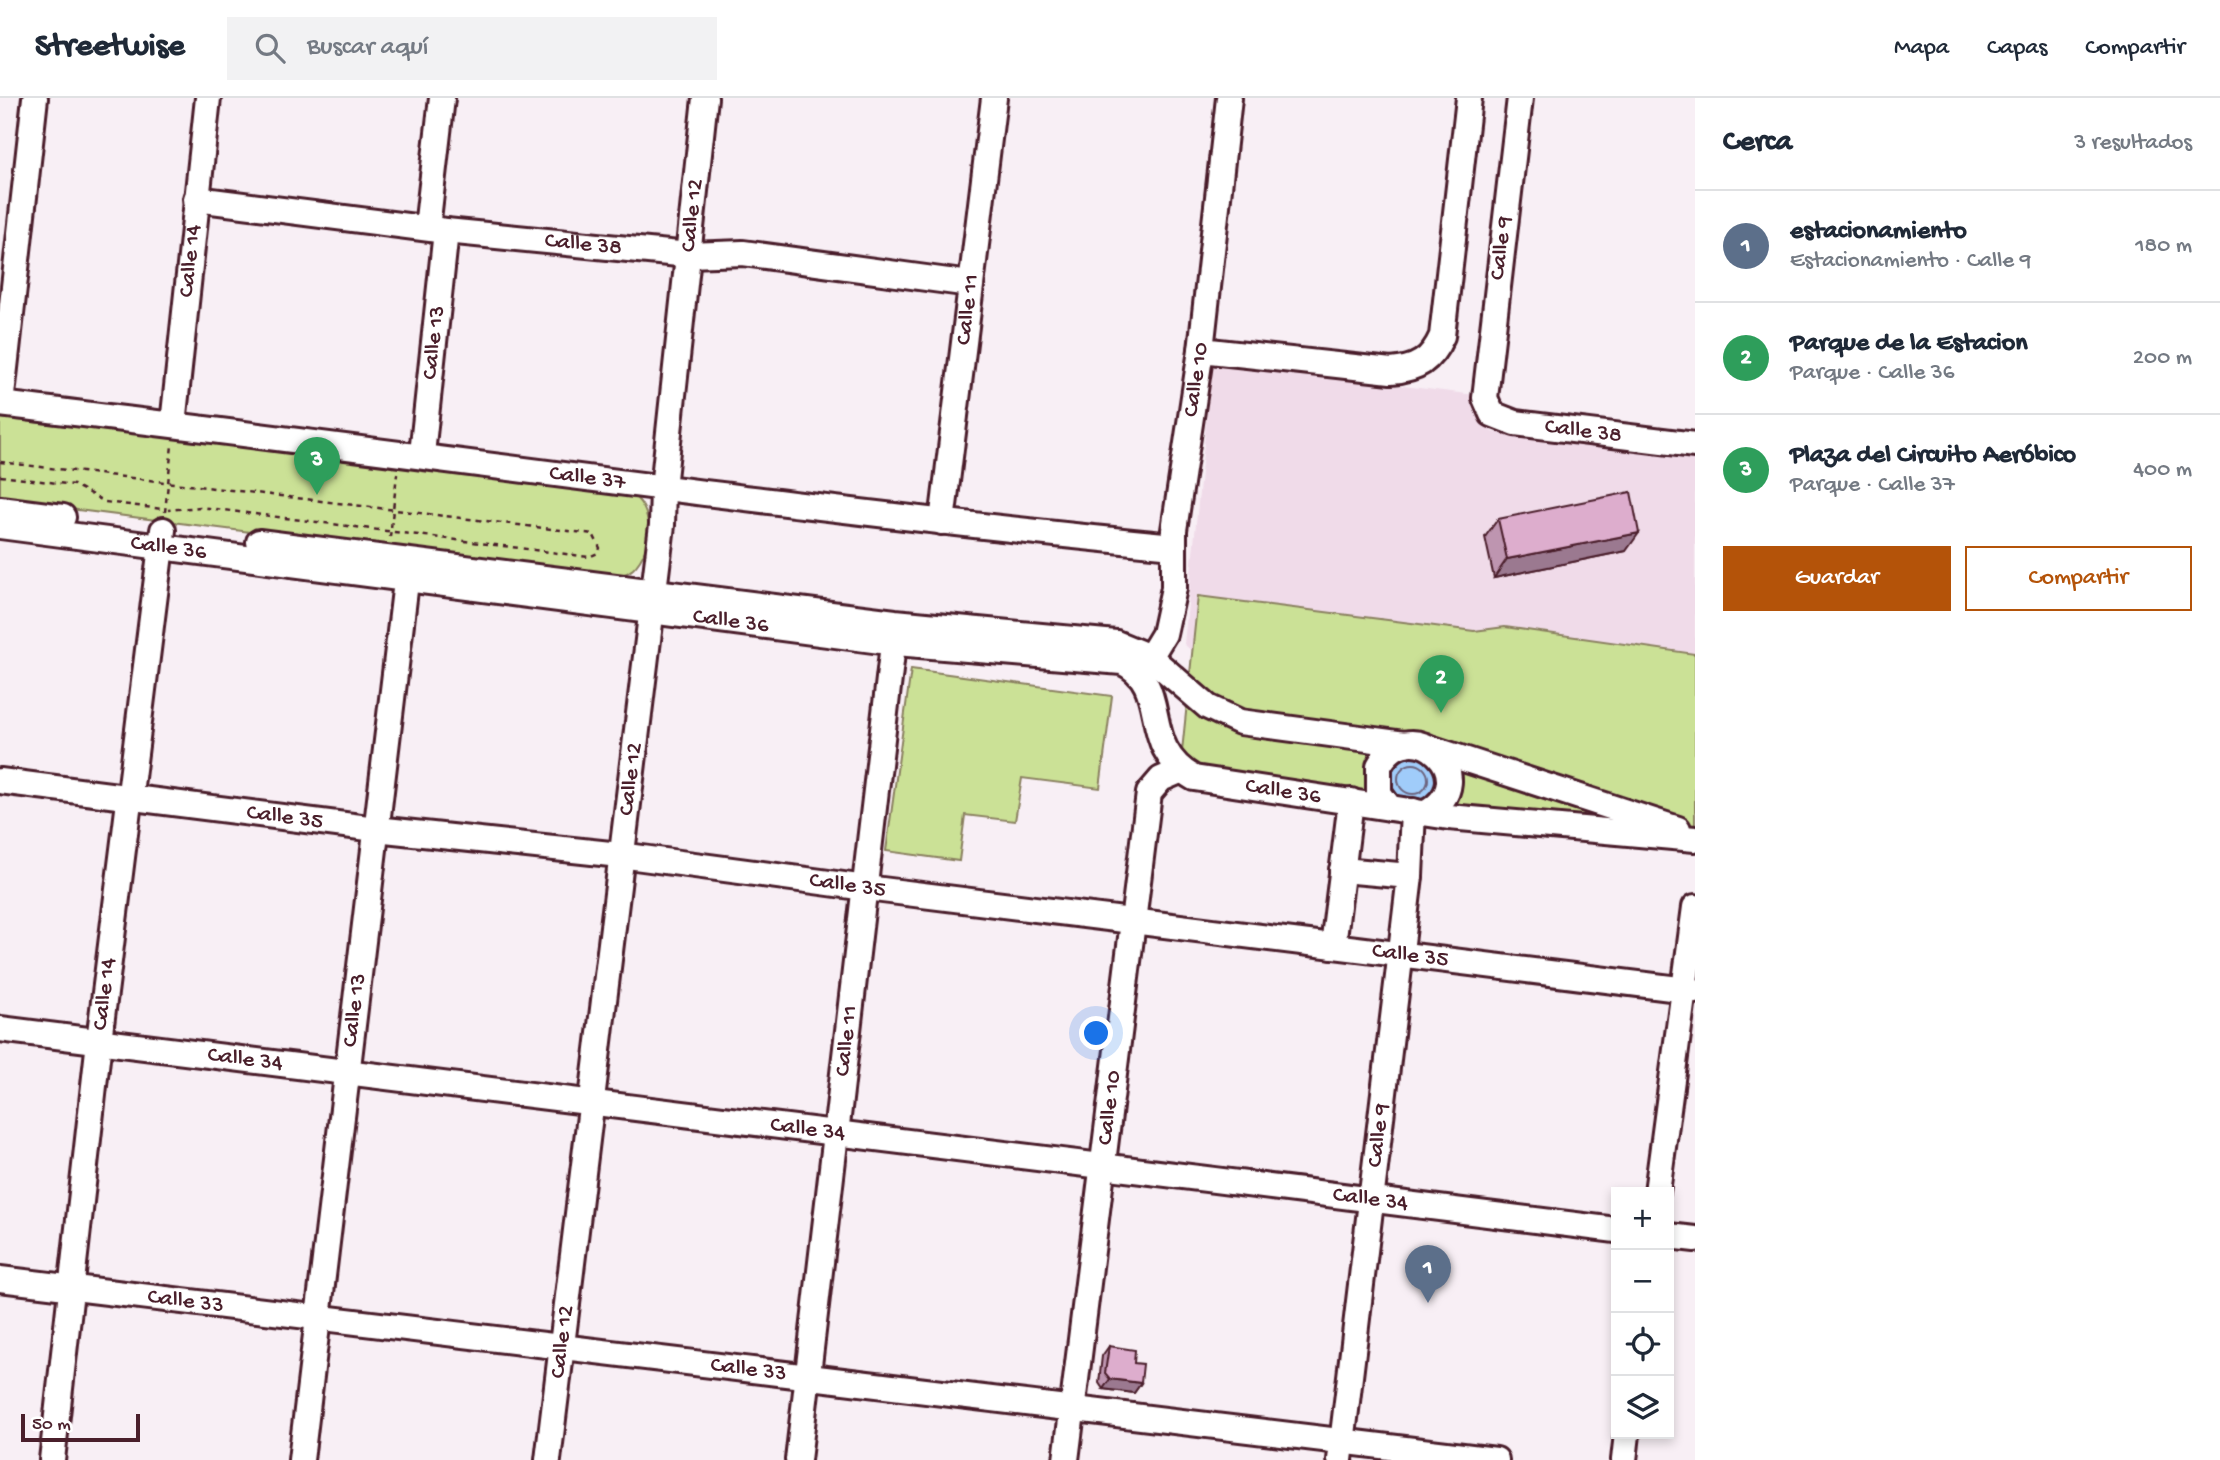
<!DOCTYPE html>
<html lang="es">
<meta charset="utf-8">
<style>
:root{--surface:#fff;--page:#f2f2f3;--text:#1f2937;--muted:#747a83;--line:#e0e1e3;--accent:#b45309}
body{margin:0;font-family:"Gochi Hand",sans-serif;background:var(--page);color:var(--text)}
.controls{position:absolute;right:21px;bottom:21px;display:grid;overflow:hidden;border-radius:0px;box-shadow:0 4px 10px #0003}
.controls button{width:63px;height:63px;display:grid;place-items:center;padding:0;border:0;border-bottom:2px solid var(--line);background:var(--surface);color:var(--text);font:35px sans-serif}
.scale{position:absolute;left:21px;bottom:18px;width:119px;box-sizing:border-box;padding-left:7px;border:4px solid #4a1f2b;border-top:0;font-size:19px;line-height:24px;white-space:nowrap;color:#4a1f2b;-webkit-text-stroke:5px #fff;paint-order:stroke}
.you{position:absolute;left:1097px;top:936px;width:24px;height:24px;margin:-18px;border:5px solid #fff;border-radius:50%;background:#1a73e8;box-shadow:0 0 0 10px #1a73e833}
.badge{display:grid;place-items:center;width:46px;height:46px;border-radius:50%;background:var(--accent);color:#fff;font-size:23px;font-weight:700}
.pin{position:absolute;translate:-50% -58px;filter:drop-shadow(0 2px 4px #0008)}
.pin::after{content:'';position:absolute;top:37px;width:24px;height:21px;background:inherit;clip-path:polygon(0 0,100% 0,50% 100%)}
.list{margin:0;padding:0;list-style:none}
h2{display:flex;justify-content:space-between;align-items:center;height:91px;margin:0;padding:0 28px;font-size:30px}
h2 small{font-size:23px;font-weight:400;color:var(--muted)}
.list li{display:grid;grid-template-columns:46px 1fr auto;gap:21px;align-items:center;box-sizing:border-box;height:112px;padding:0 28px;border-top:2px solid var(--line)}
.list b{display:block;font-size:26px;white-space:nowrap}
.list p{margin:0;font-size:23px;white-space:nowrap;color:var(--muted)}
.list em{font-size:23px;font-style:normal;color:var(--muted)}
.actions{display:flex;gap:14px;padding:21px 28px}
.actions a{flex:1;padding:16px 0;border:2px solid var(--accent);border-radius:0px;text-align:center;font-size:24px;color:var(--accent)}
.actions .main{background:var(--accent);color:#fff}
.icon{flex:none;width:38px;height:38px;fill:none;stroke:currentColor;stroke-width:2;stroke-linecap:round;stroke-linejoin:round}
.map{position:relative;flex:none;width:1695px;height:1362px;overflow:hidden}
header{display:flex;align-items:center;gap:42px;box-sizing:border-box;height:98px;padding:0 35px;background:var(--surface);border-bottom:2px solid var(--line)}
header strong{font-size:33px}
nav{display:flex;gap:38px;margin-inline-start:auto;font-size:24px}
.search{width:490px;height:63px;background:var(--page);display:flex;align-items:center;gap:18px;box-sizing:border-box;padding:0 24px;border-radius:0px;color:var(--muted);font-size:26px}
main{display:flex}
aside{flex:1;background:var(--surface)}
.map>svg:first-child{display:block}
.built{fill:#f0dbe9}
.green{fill:#cbe196;stroke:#8a8060;stroke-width:2}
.water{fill:#a0ccfa;stroke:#7e87a7;stroke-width:2}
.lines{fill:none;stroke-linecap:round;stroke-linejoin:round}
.shore{stroke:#6c647e;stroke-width:2}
.minor-casing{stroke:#4a1f2b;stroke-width:30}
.path{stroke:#4a1f2b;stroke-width:2.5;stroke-dasharray:5 5;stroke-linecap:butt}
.minor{stroke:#fff;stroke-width:24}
.wall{fill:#be95b0;stroke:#4a1f2b;stroke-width:2}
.shaded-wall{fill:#9b7990;stroke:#4a1f2b;stroke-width:2}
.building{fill:#ddadcd;stroke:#4a1f2b;stroke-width:2}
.labels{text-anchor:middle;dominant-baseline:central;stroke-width:6;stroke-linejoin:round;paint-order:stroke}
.street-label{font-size:23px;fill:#4a1f2b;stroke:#fff}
</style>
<header>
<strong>Streetwise</strong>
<div class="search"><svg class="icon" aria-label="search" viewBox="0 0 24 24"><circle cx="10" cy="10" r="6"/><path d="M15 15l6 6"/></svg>Buscar aquí</div>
<nav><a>Mapa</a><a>Capas</a><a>Compartir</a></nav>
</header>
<main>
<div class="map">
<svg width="1695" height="1362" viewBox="0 0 1695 1362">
<rect width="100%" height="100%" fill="#f8eff5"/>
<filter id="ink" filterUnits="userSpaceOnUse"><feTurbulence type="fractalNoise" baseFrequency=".0143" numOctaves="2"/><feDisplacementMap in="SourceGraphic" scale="14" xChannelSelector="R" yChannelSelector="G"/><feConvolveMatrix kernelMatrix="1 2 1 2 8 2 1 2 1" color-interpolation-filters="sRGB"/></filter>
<g filter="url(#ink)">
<!-- built -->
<polygon class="built" points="1212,264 1475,297 1492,334 1695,358 1695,695 1228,586 1184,546"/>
<!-- green -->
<g class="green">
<path d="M0,320L628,394C655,408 654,451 633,471C624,479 613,478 601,479L0,402Z"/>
<polygon points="1198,498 1474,533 1505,529 1695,556 1695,741 1180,673"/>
<polygon points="911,571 1112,598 1100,690 1022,680 1015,723 965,717 959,763 886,753"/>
</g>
<!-- water -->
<circle class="water" cx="1413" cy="681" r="22"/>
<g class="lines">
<!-- shore -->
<circle class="shore" cx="1413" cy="681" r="15"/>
<defs>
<g id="minor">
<path id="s1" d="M1520,0L1485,300L1492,316L1515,325L1695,347"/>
<path id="s2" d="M196,101L446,133L689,157L743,155L970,186"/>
<polyline points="427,130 442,0"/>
<path d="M1201,252L1391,273C1417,271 1431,263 1442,238L1469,0"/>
<path id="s3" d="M0,306C392,352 781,410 1174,448"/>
<polyline points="1,306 35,0"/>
<path id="s4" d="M173,326L208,0"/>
<path id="s5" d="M422,356L446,133"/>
<polyline points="0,411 63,419"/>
<path id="s6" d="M942,424L994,0"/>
<path id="s7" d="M0,428L896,545L1122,564C1173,588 1136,647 1194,680L1449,719L1695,741"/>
<polyline points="259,444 895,524 1116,545 1150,559 1208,609 1240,624 1405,646"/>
<path id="s8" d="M1150,559L1164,536L1174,490V432L1201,252L1229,0"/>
<polyline points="1433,651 1678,731"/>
<path id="s9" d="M0,683L376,731L620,757L866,790L1695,893"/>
<path d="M1390,710L1379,695V668C1411,608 1487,681 1426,715"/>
<polyline points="1342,772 1410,778"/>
<polyline points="1333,848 1351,703"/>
<path id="s10" d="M0,931L1616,1132"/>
<polyline points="1657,1094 1695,809"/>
<polyline points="1669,1138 1695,1141"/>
<path id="s11" d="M0,1181L1496,1362"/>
<path id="s12" d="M52,1362L99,943L163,432"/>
<path id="s13" d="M301,1362L408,467"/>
<path id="s14" d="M548,1362L662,427L663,390L705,0"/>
<path id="s15" d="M798,1362L895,529"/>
<path id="s16" d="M1066,1362L1149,695L1161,681L1180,673"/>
<path id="s17" d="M1340,1362L1410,778L1413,713"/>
<polyline points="1624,1362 1627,1336"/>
</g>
</defs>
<!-- minor casing -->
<use href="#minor" class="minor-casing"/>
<!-- path -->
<g class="path">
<polyline points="0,364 593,436 600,450 598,455 589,459 200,409 168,412"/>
<polyline points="0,378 74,387 105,404 162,411"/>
<polyline points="165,414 172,347"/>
<polyline points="390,439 397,376"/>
</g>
<!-- minor -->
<use href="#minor" class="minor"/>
</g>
<!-- wall -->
<g class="wall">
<polygon points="1498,421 1626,453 1494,480 1485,439"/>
<polygon points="1109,1248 1141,1285 1134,1295 1103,1291 1099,1285 1102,1258"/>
</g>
<!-- shaded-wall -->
<g class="shaded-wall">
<polygon points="1639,435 1626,453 1494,480 1507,461"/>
<polygon points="1110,1281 1141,1285 1134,1295 1103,1291"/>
</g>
<!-- building -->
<g class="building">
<polygon points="1631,394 1639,435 1507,461 1498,421"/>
<polygon points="1109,1248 1135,1252 1134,1265 1143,1266 1141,1285 1110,1281 1105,1275"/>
</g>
</g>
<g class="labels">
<!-- street labels -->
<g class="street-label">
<text stroke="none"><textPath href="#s14" startOffset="1253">Calle 12</textPath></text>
<text stroke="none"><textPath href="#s2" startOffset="390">Calle 38</textPath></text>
<text transform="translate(1502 150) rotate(-83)">Calle 9</text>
<text stroke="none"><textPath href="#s4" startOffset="164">Calle 14</textPath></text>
<text stroke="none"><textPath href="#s6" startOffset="214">Calle 11</textPath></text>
<text stroke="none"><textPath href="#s5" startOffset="112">Calle 13</textPath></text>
<text stroke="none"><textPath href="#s8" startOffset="284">Calle 10</textPath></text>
<text stroke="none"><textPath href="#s1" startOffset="413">Calle 38</textPath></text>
<text stroke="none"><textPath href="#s3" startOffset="592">Calle 37</textPath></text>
<text stroke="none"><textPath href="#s7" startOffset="170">Calle 36</textPath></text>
<text stroke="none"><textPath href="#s7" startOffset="737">Calle 36</textPath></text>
<text stroke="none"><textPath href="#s14" startOffset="686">Calle 12</textPath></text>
<text stroke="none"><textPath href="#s7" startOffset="1363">Calle 36</textPath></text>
<text stroke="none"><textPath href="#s9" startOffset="287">Calle 35</textPath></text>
<text stroke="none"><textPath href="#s9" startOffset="854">Calle 35</textPath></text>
<text stroke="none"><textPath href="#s9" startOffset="1421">Calle 35</textPath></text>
<text stroke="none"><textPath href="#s12" startOffset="469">Calle 14</textPath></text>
<text stroke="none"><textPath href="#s13" startOffset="453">Calle 13</textPath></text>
<text stroke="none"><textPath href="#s15" startOffset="422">Calle 11</textPath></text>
<text stroke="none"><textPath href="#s10" startOffset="247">Calle 34</textPath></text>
<text stroke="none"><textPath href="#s16" startOffset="355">Calle 10</textPath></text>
<text stroke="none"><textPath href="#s10" startOffset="814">Calle 34</textPath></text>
<text stroke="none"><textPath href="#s17" startOffset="327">Calle 9</textPath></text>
<text stroke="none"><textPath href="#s10" startOffset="1381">Calle 34</textPath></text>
<text stroke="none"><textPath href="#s11" startOffset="187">Calle 33</textPath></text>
<text stroke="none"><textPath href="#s14" startOffset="119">Calle 12</textPath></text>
<text stroke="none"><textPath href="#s11" startOffset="754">Calle 33</textPath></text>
</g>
</g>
</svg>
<div class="controls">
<button>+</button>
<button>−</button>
<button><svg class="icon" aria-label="locate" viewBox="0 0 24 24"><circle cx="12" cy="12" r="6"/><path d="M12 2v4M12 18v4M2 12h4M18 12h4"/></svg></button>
<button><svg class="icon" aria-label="layers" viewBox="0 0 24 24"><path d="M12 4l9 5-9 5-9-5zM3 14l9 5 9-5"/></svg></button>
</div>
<div class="scale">50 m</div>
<div class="you"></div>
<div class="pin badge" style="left:1428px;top:1205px;background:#5c6f8a">1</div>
<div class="pin badge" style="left:1441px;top:615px;background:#2e9e5b">2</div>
<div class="pin badge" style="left:317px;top:397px;background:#2e9e5b">3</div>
</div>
<aside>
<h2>Cerca<small>3 resultados</small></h2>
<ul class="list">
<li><span class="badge" style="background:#5c6f8a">1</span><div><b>estacionamiento</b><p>Estacionamiento · Calle 9</p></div><em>180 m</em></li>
<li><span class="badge" style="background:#2e9e5b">2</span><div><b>Parque de la Estacion</b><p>Parque · Calle 36</p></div><em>200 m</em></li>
<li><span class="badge" style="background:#2e9e5b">3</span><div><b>Plaza del Circuito Aeróbico</b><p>Parque · Calle 37</p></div><em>400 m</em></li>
</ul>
<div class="actions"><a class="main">Guardar</a><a>Compartir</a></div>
</aside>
</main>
